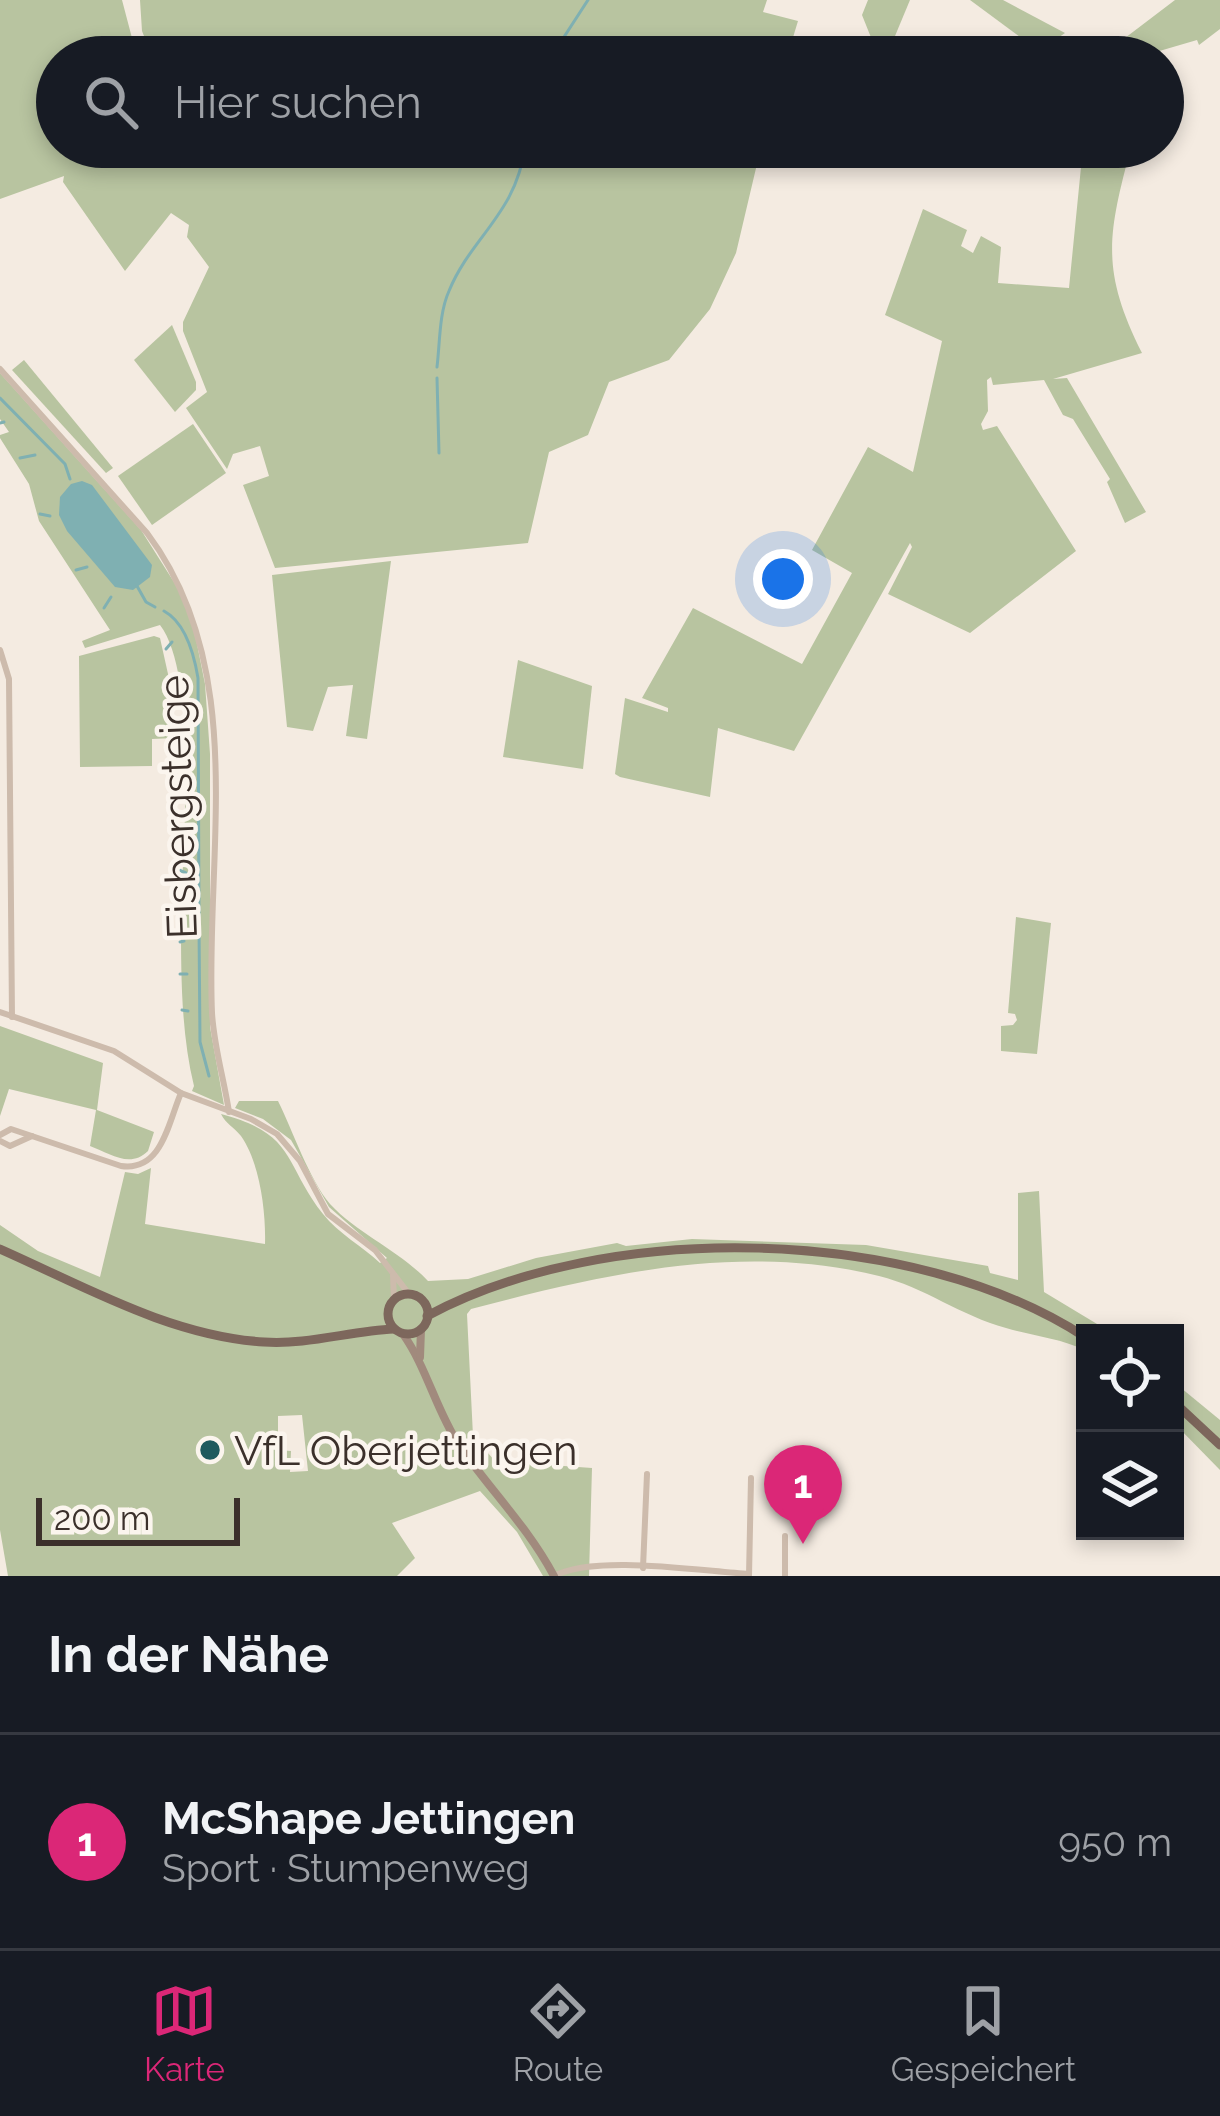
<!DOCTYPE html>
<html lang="de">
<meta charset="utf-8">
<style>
:root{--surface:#171b24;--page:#242831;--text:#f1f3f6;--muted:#9ea1a6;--line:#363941;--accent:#db2777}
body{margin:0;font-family:Raleway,sans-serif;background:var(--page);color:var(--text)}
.controls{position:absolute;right:36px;bottom:36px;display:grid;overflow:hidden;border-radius:0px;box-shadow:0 6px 18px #0003}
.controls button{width:108px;height:108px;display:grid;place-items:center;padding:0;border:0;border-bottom:3px solid var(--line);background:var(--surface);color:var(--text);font:60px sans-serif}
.scale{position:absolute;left:36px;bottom:30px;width:204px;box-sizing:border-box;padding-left:12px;border:6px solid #3b302b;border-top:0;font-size:33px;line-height:42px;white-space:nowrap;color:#3b302b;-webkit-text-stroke:9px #fbf5ee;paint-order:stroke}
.you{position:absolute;left:783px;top:579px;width:42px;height:42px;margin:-30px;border:9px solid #fff;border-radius:50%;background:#1a73e8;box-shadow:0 0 0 18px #1a73e833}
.badge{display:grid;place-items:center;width:78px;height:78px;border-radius:50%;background:var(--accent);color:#fff;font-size:39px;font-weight:700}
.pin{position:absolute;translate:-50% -99px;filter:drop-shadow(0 3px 6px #0008)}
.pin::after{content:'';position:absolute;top:63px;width:42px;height:36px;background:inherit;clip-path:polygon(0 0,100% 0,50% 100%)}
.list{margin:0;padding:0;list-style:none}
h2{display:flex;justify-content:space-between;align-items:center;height:156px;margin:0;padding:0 48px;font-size:51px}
h2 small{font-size:39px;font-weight:400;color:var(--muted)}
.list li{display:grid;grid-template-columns:78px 1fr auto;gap:36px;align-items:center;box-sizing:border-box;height:216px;padding:0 48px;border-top:3px solid var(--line)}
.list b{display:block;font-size:45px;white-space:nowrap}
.list p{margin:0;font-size:39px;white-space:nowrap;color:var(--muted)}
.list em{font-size:39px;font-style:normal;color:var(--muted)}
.icon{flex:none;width:66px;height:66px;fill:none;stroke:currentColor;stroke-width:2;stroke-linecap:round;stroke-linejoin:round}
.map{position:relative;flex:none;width:1220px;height:1576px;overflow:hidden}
.search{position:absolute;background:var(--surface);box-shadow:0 6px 18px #0003;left:36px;right:36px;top:36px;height:132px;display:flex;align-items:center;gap:30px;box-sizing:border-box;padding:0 42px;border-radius:66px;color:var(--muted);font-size:45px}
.sheet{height:372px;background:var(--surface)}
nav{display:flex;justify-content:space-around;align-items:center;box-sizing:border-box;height:168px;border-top:3px solid var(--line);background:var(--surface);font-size:33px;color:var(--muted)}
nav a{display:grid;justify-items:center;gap:6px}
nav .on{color:var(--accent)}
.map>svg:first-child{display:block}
.green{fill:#b8c4a0;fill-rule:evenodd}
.water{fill:#7fb0b2}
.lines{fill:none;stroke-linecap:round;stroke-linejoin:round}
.stream{stroke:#7fb0b2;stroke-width:3}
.street{stroke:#cdbbac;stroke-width:6}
.secondary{stroke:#a18a7d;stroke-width:8}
.primary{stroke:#7d675c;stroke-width:9}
.poi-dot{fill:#1f5a5e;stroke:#fbf5ee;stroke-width:4.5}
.labels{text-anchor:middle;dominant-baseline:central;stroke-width:9;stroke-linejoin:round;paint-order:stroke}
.street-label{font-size:42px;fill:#3b302b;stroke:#fbf5ee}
.poi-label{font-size:42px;fill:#3b302b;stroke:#fbf5ee;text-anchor:start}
</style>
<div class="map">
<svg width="1220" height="1576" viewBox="0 0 1220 1576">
<rect width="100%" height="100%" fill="#f4ebe1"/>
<!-- green -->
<g class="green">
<polygon points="0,0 122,0 137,57 57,57 57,147 761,147 736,253 710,309 669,360 609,382 588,435 549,452 528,543 275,568 243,485 269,476 260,446 233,454 227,469 186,408 207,392 183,331 183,322 209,267 187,237 189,225 171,213 125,271 63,182 64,176 0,199"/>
<polygon points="140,0 767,0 763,12 798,21 787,57 141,57 148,46 142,31"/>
<polygon points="868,0 910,0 890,48 872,40 862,15"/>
<polygon points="970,0 1003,0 1065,33 1039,51"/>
<polygon points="1175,0 1220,0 1220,29 1199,45 1197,40 1156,52 1155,57 1100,57"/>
<path d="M1083,147H1131C1108,235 1100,269 1142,353L1053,379L1067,378L1146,512L1125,523L1107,482L1110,479L1073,419L1063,415L1044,380L993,385L991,377L987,380L988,411L981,424L983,430L997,426L1076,551L970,633L888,594L912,547L910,543L794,751L718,728L710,797L620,777L615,774L625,698L668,712V708L642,698L693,608L802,664L852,573L812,550L868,447L913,472L942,341L885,315L923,209L967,230L961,246L973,253L981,236L1001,247L998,283L1069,288Z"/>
<polygon points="172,325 196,382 196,390 175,412 134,360"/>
<polygon points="24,360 113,468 106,473 12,370"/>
<path d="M0,373L141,530L179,590L194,629L205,684L210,754V1027L224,1105L192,1091L194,1086C181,1033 181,974 181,919C182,852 199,676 160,625L85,648L82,641L110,630L39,521L29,484L0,438V435L9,432L0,419Z"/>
<polygon points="193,424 226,473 152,525 118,476"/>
<polygon points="391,561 367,739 346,736 353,685 328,687 313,731 287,727 272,575"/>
<polygon points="154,636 160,638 174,701 174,738 152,739 152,766 80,767 79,656"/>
<polygon points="518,660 592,686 583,769 503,757"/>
<polygon points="1016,917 1051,923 1037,1054 1001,1051 1001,1026 1013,1025 1017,1020 1015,1014 1008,1013"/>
<path d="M0,1026L103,1063L97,1110L154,1132L148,1151C130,1169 109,1153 90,1146L96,1110L9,1089L0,1116Z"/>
<path d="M239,1101H278C293,1131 309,1179 330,1204C359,1235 399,1250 428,1281L468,1279L536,1258L617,1243L626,1246L692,1239L866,1245L988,1266L990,1273L1018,1280V1193L1039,1191L1044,1292L1112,1333H1085V1350C1059,1338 1033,1336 1006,1328C961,1316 924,1287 879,1276C741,1242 604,1274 471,1309L467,1314L473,1436L495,1461L592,1468L589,1576H543L517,1532L480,1491L392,1523L415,1558L397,1576H8L0,1530V1225L38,1251L100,1277L125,1172L138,1174L151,1168L145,1224L265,1244C266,1212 260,1163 241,1136C234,1127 226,1124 221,1114C297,1134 283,1163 323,1214C339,1234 362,1246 380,1263L387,1258L329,1207L291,1140L263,1119L235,1108ZM302,1415L308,1471L290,1472L291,1451L278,1450V1416Z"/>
<polygon points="1175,1383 1220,1420 1220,1470 1175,1424"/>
</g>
<!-- water -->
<polygon class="water" points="82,481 92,485 152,565 150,577 133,590 115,587 67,531 59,515 60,497 71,484"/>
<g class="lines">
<!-- stream -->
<g class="stream">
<polyline points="551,57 588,0"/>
<path d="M437,367C440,343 439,313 449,291C471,237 516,214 525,147"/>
<polyline points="437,378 439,453"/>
<polyline points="0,398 65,464 70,479"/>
<polyline points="0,423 4,422"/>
<polyline points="20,458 35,455"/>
<polyline points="40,514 50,516"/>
<polyline points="76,570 87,567"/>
<polyline points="137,586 146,602 155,607"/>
<polyline points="104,608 111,597"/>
<path d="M164,611C186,623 194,654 198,678L199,916"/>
<polyline points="166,649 172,642"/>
<polyline points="176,708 184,703"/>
<polyline points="179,763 184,762"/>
<polyline points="180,814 184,813"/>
<polyline points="179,870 186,873"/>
<polyline points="199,925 200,1042 209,1076"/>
<polyline points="180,942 184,941"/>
<polyline points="180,974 187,974"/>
<polyline points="182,1010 188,1011"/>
</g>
<!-- street -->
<g class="street">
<path d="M0,369L147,533C250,670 205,853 212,1013C214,1047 224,1079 229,1112"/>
<polyline points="0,650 9,679 12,1017"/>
<polyline points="0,1012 114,1051 181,1093 251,1119 277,1134 300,1161 328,1214 375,1250 409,1294"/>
<path d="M0,1135L11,1129L121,1166C162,1172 168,1123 181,1093"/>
<polyline points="0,1141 10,1146 32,1136"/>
<polyline points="393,1275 394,1300"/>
<polyline points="643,1568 647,1474"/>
<path d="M554,1576C595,1554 700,1571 749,1574"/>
<polyline points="749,1576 751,1478"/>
<polyline points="785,1576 785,1536"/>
</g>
<!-- secondary -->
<g class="secondary">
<path d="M403,1334C427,1368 436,1410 459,1445C490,1490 528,1527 554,1576"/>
<polyline points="420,1357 421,1329"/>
</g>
<!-- primary -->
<g class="primary">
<path d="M0,1249C84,1286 170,1336 264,1342C308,1345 350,1331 394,1329"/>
<circle cx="408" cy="1314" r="20"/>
<path d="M427,1316C607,1219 913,1225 1085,1337"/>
<polyline points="1175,1403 1220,1445"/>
</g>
</g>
<!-- markers -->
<circle class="poi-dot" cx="210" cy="1450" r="12"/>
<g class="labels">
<!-- street labels -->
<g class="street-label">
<text transform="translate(178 807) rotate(-92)">Eisbergsteige</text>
</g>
<!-- poi labels -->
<g class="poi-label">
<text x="234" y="1450">VfL Oberjettingen</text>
</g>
</g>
</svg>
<div class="controls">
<button><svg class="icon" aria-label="locate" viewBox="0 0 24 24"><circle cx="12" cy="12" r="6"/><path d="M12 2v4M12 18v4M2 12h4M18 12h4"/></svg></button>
<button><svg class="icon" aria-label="layers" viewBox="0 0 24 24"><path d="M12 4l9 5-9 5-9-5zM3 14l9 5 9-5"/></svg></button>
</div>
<div class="scale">200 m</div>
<div class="you"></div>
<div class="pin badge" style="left:803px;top:1544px">1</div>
<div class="search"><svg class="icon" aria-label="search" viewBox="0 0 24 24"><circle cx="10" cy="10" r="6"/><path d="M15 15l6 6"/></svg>Hier suchen</div>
</div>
<section class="sheet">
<h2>In der Nähe<small></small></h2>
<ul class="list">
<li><span class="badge">1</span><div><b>McShape Jettingen</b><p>Sport · Stumpenweg</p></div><em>950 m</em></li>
</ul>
</section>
<nav>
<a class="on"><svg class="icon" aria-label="map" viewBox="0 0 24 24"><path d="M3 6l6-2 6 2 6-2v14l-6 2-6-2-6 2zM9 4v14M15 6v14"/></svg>Karte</a>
<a><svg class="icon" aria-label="directions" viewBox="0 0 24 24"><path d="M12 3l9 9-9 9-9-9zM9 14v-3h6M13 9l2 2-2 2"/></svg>Route</a>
<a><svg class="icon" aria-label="saved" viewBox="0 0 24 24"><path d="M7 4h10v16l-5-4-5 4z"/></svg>Gespeichert</a>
</nav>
